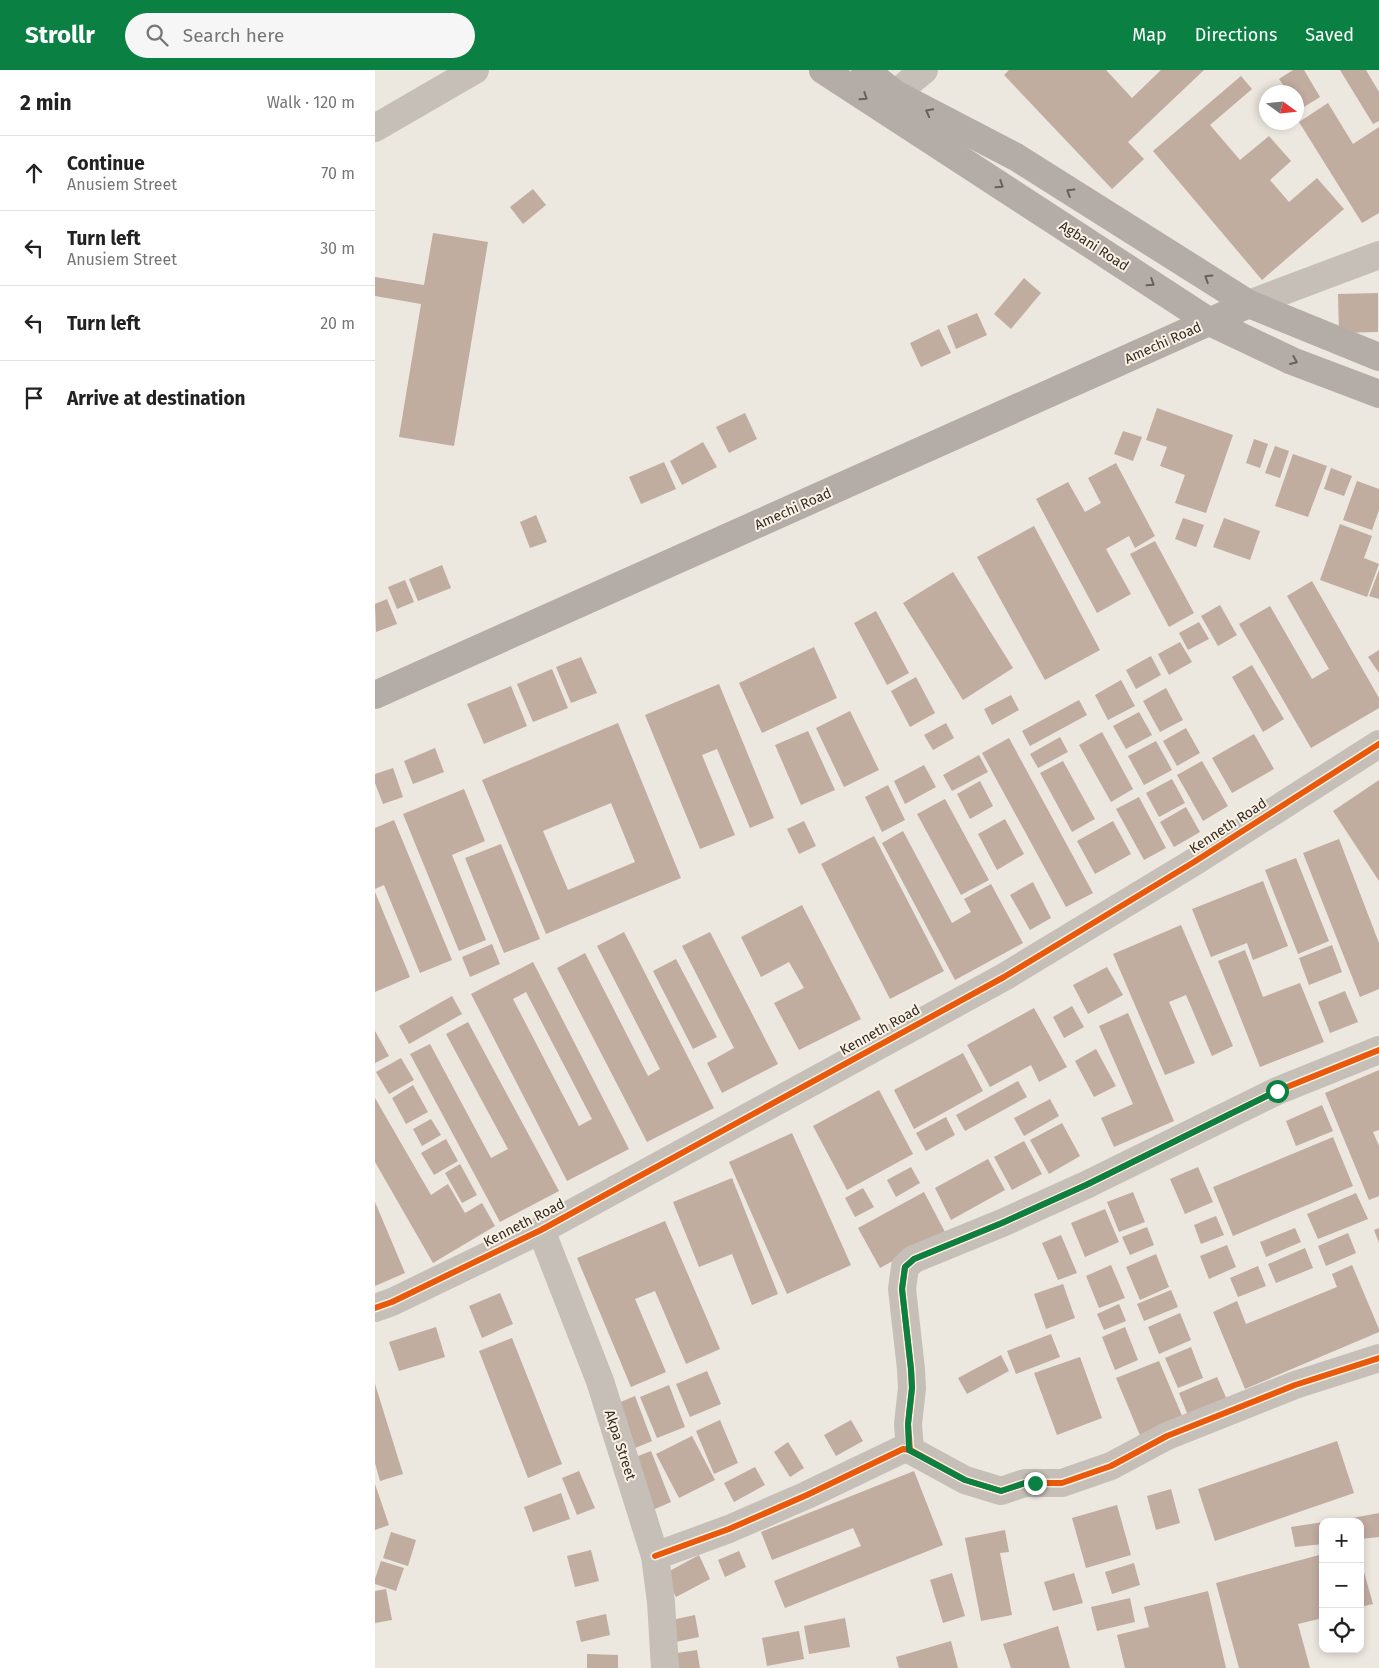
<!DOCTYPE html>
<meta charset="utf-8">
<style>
:root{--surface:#fff;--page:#f6f6f6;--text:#222;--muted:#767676;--line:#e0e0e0;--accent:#0b8043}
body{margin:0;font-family:"Fira Sans",sans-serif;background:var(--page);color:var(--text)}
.controls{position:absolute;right:15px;bottom:15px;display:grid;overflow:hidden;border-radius:10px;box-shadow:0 2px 8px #0003}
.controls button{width:45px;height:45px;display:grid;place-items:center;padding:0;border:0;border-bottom:1px solid var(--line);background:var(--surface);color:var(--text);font:25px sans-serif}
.compass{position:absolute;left:884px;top:15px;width:45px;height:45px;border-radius:50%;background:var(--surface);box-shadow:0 2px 8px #0003;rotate:105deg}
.stop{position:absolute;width:15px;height:15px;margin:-11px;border:4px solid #0b8043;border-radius:50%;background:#fff}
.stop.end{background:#0b8043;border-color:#fff;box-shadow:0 1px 5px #0008}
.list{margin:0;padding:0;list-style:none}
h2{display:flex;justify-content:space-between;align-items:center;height:65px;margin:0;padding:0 20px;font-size:21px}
h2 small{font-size:16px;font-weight:400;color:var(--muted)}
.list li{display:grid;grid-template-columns:32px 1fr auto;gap:15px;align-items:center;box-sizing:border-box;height:75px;padding:0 20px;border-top:1px solid var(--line)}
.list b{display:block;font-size:19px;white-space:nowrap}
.list p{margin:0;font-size:16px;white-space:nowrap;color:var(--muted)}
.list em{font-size:16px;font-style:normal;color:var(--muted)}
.icon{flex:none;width:28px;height:28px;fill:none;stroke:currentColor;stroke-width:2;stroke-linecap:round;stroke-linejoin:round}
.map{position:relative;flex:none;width:1004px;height:1598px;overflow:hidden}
header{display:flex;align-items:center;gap:30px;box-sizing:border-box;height:70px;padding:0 25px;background:var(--accent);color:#fff}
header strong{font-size:24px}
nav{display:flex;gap:28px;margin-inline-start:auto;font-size:18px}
.search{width:350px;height:45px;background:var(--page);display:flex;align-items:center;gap:12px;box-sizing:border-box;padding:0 18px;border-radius:28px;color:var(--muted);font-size:19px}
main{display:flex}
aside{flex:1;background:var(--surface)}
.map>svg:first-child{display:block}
.building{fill:#c1aca0;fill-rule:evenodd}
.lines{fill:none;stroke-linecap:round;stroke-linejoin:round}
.minor{stroke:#c5bfb8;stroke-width:28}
.major{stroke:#b4ada7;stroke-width:28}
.cycleway-casing{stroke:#faf2e5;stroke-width:9}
.cycleway{stroke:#e8590c;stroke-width:6}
.oneway{stroke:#68605a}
.route{stroke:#0b8043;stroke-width:6}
.labels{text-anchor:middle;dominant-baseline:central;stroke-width:4;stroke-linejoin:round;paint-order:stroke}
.street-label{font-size:14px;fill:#362c26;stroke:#faf2e5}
</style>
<header>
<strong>Strollr</strong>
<div class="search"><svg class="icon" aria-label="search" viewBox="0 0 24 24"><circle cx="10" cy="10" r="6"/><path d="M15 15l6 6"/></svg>Search here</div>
<nav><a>Map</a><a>Directions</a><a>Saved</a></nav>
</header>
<main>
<aside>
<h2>2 min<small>Walk · 120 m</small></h2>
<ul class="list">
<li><svg class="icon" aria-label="ahead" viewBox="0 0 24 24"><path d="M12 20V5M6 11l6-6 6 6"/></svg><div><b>Continue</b><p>Anusiem Street</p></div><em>70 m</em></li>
<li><svg class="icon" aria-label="left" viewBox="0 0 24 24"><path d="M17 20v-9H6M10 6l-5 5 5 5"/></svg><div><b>Turn left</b><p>Anusiem Street</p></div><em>30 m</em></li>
<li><svg class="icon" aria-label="left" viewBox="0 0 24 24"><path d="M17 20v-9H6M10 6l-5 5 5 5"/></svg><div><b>Turn left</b></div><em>20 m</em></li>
<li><svg class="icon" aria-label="arrive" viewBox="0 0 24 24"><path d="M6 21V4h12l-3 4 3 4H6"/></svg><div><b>Arrive at destination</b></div></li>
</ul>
</aside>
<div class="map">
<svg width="1004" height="1598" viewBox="0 0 1004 1598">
<rect width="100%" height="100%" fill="#ece7df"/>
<!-- building -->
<g class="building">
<polygon points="634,0 731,0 757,28 786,0 829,0 753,72 769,89 737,119 629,5"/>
<polygon points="918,0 929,0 945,27 924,40 922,37 922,22 913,22 904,9"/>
<polygon points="965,0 991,0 1004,22 1004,51 998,54"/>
<polygon points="866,6 877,19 835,55 865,90 894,66 916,91 895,110 914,132 942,108 969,139 887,210 778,81"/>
<polygon points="953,33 978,74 1004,57 1004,143 987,153 924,52"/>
<polygon points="158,119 171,135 148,154 135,137"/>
<polygon points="58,163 113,172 79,376 24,367 46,234 0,226 0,207 49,215"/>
<polygon points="649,208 666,223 636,259 619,244"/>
<polygon points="1003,223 1003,262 964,263 963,224"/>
<polygon points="602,243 612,265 581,279 572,256"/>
<polygon points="564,259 576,283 546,297 535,273"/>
<polygon points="782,338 858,365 831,443 800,433 810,405 785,396 792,377 771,370"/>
<polygon points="370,343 382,369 354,383 341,357"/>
<polygon points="748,361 767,367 758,391 739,384"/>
<polygon points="879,369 893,374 885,398 871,393"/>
<polygon points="328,372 342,397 307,415 295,391"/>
<polygon points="900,376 914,381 905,408 890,403"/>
<polygon points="918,384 952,396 933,447 900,436"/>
<polygon points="289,392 301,419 266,434 254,407"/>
<polygon points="741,393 780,466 760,478 754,466 731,479 756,524 722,543 661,429 693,412 710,442 726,433 713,408"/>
<polygon points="956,398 977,406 969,426 949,419"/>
<polygon points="982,411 1004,419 1004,440 997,460 968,450"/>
<polygon points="161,445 172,472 155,478 145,452"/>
<polygon points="808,448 829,455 821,477 800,469"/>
<polygon points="849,448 885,461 875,490 838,477"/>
<polygon points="965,454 997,466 989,488 1004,494 992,527 945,510"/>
<polygon points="659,456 725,580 670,610 602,487"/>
<polygon points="780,471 819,543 794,557 755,484"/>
<polygon points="67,495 76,518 43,531 34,509"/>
<polygon points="1004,500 1004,529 994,526"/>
<polygon points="578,502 638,598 588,630 528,533"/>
<polygon points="30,510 39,532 22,539 13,517"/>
<polygon points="937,511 1004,628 1004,638 936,678 864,554 895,536 937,609 954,599 912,526"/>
<polygon points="12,529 22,554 1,562 0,534"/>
<polygon points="845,535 862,565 843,576 826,546"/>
<polygon points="501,541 534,603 512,615 479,553"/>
<polygon points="824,552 834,569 813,580 804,563"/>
<polygon points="805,572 817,592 794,605 783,584"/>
<polygon points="439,577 462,628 387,663 364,613"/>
<polygon points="1004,580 1004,603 993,587"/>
<polygon points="776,586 786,605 761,619 751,600"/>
<polygon points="206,587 222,623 196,633 181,597"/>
<polygon points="877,595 909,649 888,662 857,607"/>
<polygon points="177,599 193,638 158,652 142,614"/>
<polygon points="541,607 560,643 535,657 516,621"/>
<polygon points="746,610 760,636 733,650 720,625"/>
<polygon points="344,614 399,748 375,758 342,679 327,685 360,765 325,779 270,645"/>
<polygon points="136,616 152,656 109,674 92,634"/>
<polygon points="791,618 808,650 785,662 768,631"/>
<polygon points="636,625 644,640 617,655 609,639"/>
<polygon points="704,630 712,645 655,676 647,661"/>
<polygon points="475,641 504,700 469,717 441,658"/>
<polygon points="764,642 777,665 751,679 738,656"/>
<path d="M243,653L306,808L171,864L107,710ZM236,733L260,792L193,820L168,761Z"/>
<polygon points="571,653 579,668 558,680 549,665"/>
<polygon points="811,658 825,683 802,696 788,671"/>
<polygon points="433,661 460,720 426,735 400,675"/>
<polygon points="727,662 758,719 736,732 704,675"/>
<polygon points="879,664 899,699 857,723 837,688"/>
<polygon points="685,667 693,682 663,698 655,684"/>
<polygon points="634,668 718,823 691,837 607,683"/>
<polygon points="781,671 797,700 769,715 753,686"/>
<polygon points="60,678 69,702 38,714 29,691"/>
<polygon points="604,685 613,702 577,721 568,705"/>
<polygon points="688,691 720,749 697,762 665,703"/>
<polygon points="827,691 853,736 828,751 802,705"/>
<polygon points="549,695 561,717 530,734 519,711"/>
<polygon points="18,698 28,727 8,734 0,713 0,704"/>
<polygon points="797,709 810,733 784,747 771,723"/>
<polygon points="1004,710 1004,811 958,741"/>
<polygon points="605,711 618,736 595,749 582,724"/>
<polygon points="513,715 530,750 507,762 490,727"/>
<polygon points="89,719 110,771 77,785 111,870 84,881 28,744"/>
<polygon points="764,727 791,778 769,790 741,739"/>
<polygon points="570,729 614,810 586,825 542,744"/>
<polygon points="811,737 825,762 799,777 785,752"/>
<polygon points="630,749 649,784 622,800 603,764"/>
<polygon points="19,750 77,890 45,903 9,815 0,819 0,758"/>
<polygon points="429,751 441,776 424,784 412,759"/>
<polygon points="738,751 756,784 720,804 702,771"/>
<polygon points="528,761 577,853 596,842 589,829 616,814 648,873 580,910 507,773"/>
<polygon points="499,766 569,901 515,929 446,794"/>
<polygon points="964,769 1004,873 1004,919 985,927 928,783"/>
<polygon points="126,774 165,869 129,883 90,788"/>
<polygon points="921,788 954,871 923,884 890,800"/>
<polygon points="888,811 913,876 878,890 872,873 836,887 817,839"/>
<polygon points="658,812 676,848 655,860 635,825"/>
<polygon points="0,822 35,907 0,922"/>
<polygon points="427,835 486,949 424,980 399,933 429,918 414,892 386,907 366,867"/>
<polygon points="806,855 858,976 837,986 811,925 794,932 820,993 790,1005 738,884"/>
<polygon points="249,862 339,1038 272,1072 182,898 210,883 273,1006 285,999 222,876"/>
<polygon points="335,862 403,994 347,1023 332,993 359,978 307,876"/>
<polygon points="117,874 125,894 95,907 87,887"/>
<polygon points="957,875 967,902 934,915 924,888"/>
<polygon points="870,880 888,927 925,913 949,972 885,997 843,891"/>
<polygon points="301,889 342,967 318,979 278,901"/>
<path d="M158,892L254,1079L192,1111L96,924ZM151,922L217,1049L204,1056L138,929Z"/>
<polygon points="732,897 748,925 713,944 698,915"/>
<polygon points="970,921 983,952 955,963 943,932"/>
<polygon points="77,926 87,944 34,974 24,956"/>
<polygon points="697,936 709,957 689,968 678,947"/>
<polygon points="659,938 692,997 664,1012 656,995 615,1017 592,975"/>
<polygon points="753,943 799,1051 739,1077 726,1048 758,1034 724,956"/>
<polygon points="93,952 184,1121 125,1152 35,984 55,974 116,1088 133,1079 71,964"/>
<polygon points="0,961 14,986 0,993"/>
<polygon points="721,979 741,1016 719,1027 700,991"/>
<polygon points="588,983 608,1021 539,1059 519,1020"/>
<polygon points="26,988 39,1010 14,1024 1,1002"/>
<polygon points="1004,1000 1004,1060 998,1062 1004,1076 1004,1126 994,1130 950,1023"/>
<polygon points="643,1011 652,1027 590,1061 581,1045"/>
<polygon points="38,1015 53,1042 31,1054 17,1028"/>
<polygon points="504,1020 538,1084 472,1120 438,1056"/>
<polygon points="0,1028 56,1125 73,1114 90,1143 107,1133 120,1156 58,1193 0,1092"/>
<polygon points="675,1029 684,1046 649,1066 639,1048"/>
<polygon points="947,1035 958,1061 921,1076 911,1051"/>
<polygon points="571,1047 580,1065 551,1081 541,1063"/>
<polygon points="56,1049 66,1065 47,1076 38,1059"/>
<polygon points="687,1053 705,1086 674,1104 655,1070"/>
<polygon points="417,1063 476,1195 412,1224 354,1092"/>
<polygon points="958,1067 978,1116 858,1166 838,1117"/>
<polygon points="71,1069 83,1091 59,1105 46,1083"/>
<polygon points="649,1071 667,1104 637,1120 619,1087"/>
<polygon points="613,1089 630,1120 576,1150 560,1118"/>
<polygon points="85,1094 102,1125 87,1133 70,1103"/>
<polygon points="536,1097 545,1113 521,1127 512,1110"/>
<polygon points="823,1097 838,1132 810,1144 795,1109"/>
<polygon points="357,1108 403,1224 377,1235 357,1184 324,1197 298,1132"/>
<polygon points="488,1118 499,1137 480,1147 470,1128"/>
<polygon points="549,1122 570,1162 505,1198 483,1158"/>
<polygon points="758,1122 770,1152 744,1162 732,1132"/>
<polygon points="981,1123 993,1149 943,1169 932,1144"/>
<polygon points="0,1132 30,1203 0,1216"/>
<polygon points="730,1139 744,1172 710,1187 696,1153"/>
<polygon points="841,1146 849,1165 826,1174 819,1155"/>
<polygon points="290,1151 345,1279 311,1294 280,1221 260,1229 291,1302 256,1317 202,1188"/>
<polygon points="772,1157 779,1175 755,1185 747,1167"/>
<polygon points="920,1158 926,1172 891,1187 885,1172"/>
<polygon points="1004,1158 1004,1173 999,1160"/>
<polygon points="973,1163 981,1183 951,1196 943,1176"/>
<polygon points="686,1165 702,1203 683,1210 667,1173"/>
<polygon points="852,1175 861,1197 834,1209 825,1186"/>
<polygon points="930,1178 938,1198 901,1213 893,1194"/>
<polygon points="781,1184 794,1217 765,1230 751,1197"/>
<polygon points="736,1195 750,1228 724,1238 711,1206"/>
<polygon points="977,1195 1004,1259 1004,1262 870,1319 838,1242 862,1231 871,1254 962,1217 957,1204"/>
<polygon points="883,1196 891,1216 863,1227 855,1208"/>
<polygon points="688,1214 700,1248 671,1259 659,1224"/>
<polygon points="796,1220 803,1237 769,1251 762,1234"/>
<polygon points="125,1223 138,1254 107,1268 94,1236"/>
<polygon points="744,1234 751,1251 729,1260 722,1244"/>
<polygon points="805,1243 816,1270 784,1284 773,1257"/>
<polygon points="61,1257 70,1287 24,1301 14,1272"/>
<polygon points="750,1257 763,1290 740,1300 727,1267"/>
<polygon points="676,1264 685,1287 641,1304 632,1281"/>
<polygon points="137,1268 187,1394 153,1408 104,1281"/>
<polygon points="816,1277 828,1308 803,1318 790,1288"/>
<polygon points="626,1285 634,1301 592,1324 583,1308"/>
<polygon points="705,1287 727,1348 682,1365 659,1303"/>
<polygon points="784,1291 810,1353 767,1370 741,1308"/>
<polygon points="332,1301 346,1334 315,1347 301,1314"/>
<polygon points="842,1307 853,1332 814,1348 804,1323"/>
<polygon points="0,1314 28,1404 5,1411 0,1393"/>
<polygon points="294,1315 310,1357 282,1368 265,1327"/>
<polygon points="260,1326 277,1371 253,1381 236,1336"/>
<polygon points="345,1350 363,1393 339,1404 321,1361"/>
<polygon points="476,1350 488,1371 461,1386 449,1365"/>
<polygon points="317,1366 340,1410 304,1428 281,1384"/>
<polygon points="962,1371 979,1423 840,1471 823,1419"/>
<polygon points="413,1372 429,1398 415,1407 399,1382"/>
<polygon points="276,1381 296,1432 273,1442 253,1390"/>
<polygon points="380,1397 390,1415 359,1432 349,1413"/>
<polygon points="204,1401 220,1438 202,1445 187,1408"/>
<polygon points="539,1401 568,1475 410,1538 399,1511 486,1476 478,1458 397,1490 386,1462"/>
<polygon points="0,1414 14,1455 0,1460"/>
<polygon points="796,1419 805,1453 781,1460 772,1426"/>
<polygon points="186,1423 195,1449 158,1462 149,1437"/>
<polygon points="742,1435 756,1485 711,1498 697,1448"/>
<polygon points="1004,1443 1004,1467 985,1469 985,1452 956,1452"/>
<polygon points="948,1452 948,1474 920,1477 916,1457"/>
<polygon points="630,1460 634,1482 625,1483 637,1545 606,1551 590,1468"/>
<polygon points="16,1462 41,1470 33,1496 8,1488"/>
<polygon points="216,1480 224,1511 200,1517 192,1486"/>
<polygon points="364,1481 371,1497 350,1507 343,1490"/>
<polygon points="948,1484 948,1548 923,1554 935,1598 864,1598 841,1513"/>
<polygon points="324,1485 335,1509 301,1527 289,1504"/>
<polygon points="985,1488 998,1534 985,1537"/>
<polygon points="6,1491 29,1498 21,1521 0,1514 0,1509"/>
<polygon points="759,1493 765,1515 737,1524 730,1502"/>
<polygon points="577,1503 590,1546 568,1553 555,1510"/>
<polygon points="699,1503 708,1533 678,1541 669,1512"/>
<polygon points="11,1519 17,1550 0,1553 0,1521"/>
<polygon points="833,1521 851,1598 750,1598 742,1565 774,1557 769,1537"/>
<polygon points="755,1528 760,1552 722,1561 716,1537"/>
<polygon points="231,1544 235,1565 206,1572 201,1551"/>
<polygon points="320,1545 324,1567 296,1573 292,1551"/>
<polygon points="470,1548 475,1577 434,1584 429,1556"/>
<polygon points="683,1556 695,1598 636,1598 628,1574"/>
<polygon points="424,1561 429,1589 392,1596 387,1568"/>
<polygon points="576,1571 583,1598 524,1598 521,1587"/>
<polygon points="322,1580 325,1598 304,1598 302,1583"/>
<polygon points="212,1584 243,1585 243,1598 212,1598"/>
</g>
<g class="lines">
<!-- minor -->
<g class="minor">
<polyline points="520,24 549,0"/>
<polyline points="0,58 100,0"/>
<polyline points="874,234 1004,185"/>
<polyline points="166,1160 225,1311 280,1486 286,1532 290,1598"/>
<polyline points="0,1238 17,1232 166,1160 629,907 819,792 1004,674"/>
<polyline points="535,1380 533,1354 537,1318 536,1299 527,1219 530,1197 539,1189 627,1153 711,1115 902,1021 1004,980"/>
<polyline points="280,1486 354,1459 432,1425 528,1379 535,1380 590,1410 626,1421 650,1413 687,1413 736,1396 792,1366 920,1315 1004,1288"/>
</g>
<!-- major -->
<g class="major">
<polyline points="448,0 835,252 917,291 1004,324"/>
<polyline points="490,0 520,24 641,87 874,234 1004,287"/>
<polyline points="0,625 874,234"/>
</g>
<defs>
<g id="cycleway">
<polyline points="0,1238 17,1232 166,1160 629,907 819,792 1004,674"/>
<polyline points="535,1380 533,1354 537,1318 536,1299 527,1219 530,1197 539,1189 627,1153 711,1115 902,1021 1004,980"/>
<polyline points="280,1486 354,1459 432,1425 528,1379 535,1380 590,1410 626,1421 650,1413 687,1413 736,1396 792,1366 920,1315 1004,1288"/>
</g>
</defs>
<!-- cycleway casing -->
<use href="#cycleway" class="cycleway-casing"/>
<!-- cycleway -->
<use href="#cycleway" class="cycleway"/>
</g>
<!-- one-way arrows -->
<defs><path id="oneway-chevron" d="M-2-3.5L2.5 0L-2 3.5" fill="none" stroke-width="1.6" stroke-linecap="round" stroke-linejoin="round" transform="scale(1.25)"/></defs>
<g class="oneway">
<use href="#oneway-chevron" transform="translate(489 27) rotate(33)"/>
<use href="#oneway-chevron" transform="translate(554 42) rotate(-152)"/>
<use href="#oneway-chevron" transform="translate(625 115) rotate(33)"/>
<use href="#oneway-chevron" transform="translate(695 122) rotate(-148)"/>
<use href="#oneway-chevron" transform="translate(833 208) rotate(-148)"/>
<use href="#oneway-chevron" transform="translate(776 213) rotate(33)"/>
<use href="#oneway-chevron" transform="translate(919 291) rotate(23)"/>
</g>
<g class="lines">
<!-- route -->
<polyline class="route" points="660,1413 650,1413 626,1421 590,1410 534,1380 533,1354 537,1318 536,1299 527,1219 530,1197 539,1189 627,1153 711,1115 902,1021"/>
</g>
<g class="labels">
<!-- street labels -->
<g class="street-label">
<text transform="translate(719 176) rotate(33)">Agbani Road</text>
<text transform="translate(788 273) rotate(-24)">Amechi Road</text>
<text transform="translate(418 439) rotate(-24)">Amechi Road</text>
<text transform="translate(853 756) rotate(-33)">Kenneth Road</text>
<text transform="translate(505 960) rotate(-29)">Kenneth Road</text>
<text transform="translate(149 1153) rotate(-27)">Kenneth Road</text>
<text transform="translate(245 1375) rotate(72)">Akpa Street</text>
</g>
</g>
</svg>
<div class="controls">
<button>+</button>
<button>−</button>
<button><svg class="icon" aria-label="locate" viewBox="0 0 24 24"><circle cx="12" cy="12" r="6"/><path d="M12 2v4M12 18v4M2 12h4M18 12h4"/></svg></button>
</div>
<svg class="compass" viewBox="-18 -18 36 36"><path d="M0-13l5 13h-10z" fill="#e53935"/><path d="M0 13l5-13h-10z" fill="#767676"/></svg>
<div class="stop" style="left:902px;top:1021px"></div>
<div class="stop end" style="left:660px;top:1413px"></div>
</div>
</main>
